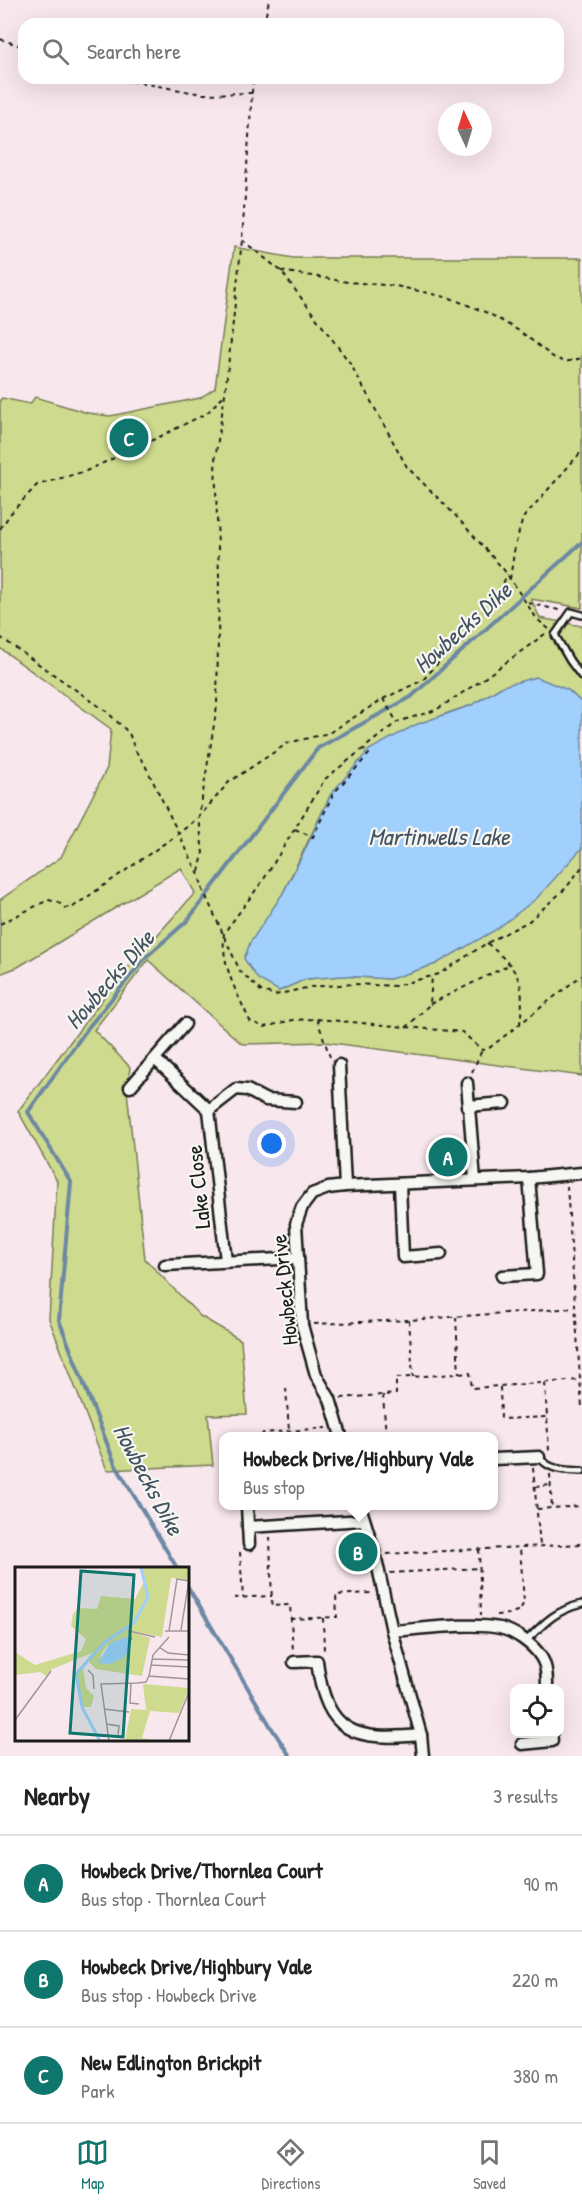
<!DOCTYPE html>
<meta charset="utf-8">
<style>
:root{--surface:#fff;--page:#f6f6f6;--text:#222;--muted:#767676;--line:#e0e0e0;--accent:#0f766e}
body{margin:0;font-family:"Patrick Hand",sans-serif;background:var(--page);color:var(--text)}
.controls{position:absolute;right:18px;bottom:18px;display:grid;overflow:hidden;border-radius:12px;box-shadow:0 6px 24px #0002}
.controls button{width:54px;height:54px;display:grid;place-items:center;padding:0;border:0;border-bottom:2px solid var(--line);background:var(--surface);color:var(--text);font:30px sans-serif}
.compass{position:absolute;left:438px;top:102px;width:54px;height:54px;border-radius:50%;background:var(--surface);box-shadow:0 6px 24px #0002;rotate:356deg}
.you{position:absolute;left:272px;top:1144px;width:21px;height:21px;margin:-15px;border:4px solid #fff;border-radius:50%;background:#1a73e8;box-shadow:0 0 0 9px #1a73e833}
.badge{display:grid;place-items:center;width:39px;height:39px;border-radius:50%;background:var(--accent);color:#fff;font-size:20px;font-weight:700}
.pin{position:absolute;translate:-50% -50%;border:3px solid #fff;box-shadow:0 2px 6px #0006}
.popup{position:absolute;left:219px;top:1432px;width:279px;height:78px;box-sizing:border-box;display:grid;place-content:center;border-radius:12px;background:var(--surface);filter:drop-shadow(0 2px 4px #0005);font-size:20px;white-space:nowrap;color:var(--muted)}
.popup b{font-size:22px;color:var(--text)}
.popup::after{content:'';position:absolute;left:50%;top:100%;margin-left:-12px;border:12px solid transparent;border-top-color:var(--surface)}
.list{margin:0;padding:0;list-style:none}
h2{display:flex;justify-content:space-between;align-items:center;height:78px;margin:0;padding:0 24px;font-size:26px}
h2 small{font-size:20px;font-weight:400;color:var(--muted)}
.list li{display:grid;grid-template-columns:39px 1fr auto;gap:18px;align-items:center;box-sizing:border-box;height:96px;padding:0 24px;border-top:2px solid var(--line)}
.list b{display:block;font-size:22px;white-space:nowrap}
.list p{margin:0;font-size:20px;white-space:nowrap;color:var(--muted)}
.list em{font-size:20px;font-style:normal;color:var(--muted)}
.icon{flex:none;width:33px;height:33px;fill:none;stroke:currentColor;stroke-width:2;stroke-linecap:round;stroke-linejoin:round}
.map{position:relative;flex:none;width:582px;height:1756px;overflow:hidden}
.search{position:absolute;background:var(--surface);box-shadow:0 6px 24px #0002;left:18px;right:18px;top:18px;height:66px;display:flex;align-items:center;gap:15px;box-sizing:border-box;padding:0 21px;border-radius:18px;color:var(--muted);font-size:22px}
.sheet{height:366px;background:var(--surface)}
nav{display:flex;justify-content:space-around;align-items:center;box-sizing:border-box;height:84px;border-top:2px solid var(--line);background:var(--surface);font-size:16px;color:var(--muted)}
nav a{display:grid;justify-items:center;gap:3px}
nav .on{color:var(--accent)}
.map>svg:first-child{display:block}
.green{fill:#ceda8d;stroke:#757b54;stroke-width:1.5}
.water{fill:#a2d0fd;stroke:#6c88a3;stroke-width:1.5}
.lines{fill:none;stroke-linecap:round;stroke-linejoin:round}
.stream{stroke:#6c88a3;stroke-width:4}
.service-casing{stroke:#1c1c1c;stroke-width:10}
.minor-casing{stroke:#1c1c1c;stroke-width:15}
.path{stroke:#1c1c1c;stroke-width:2;stroke-dasharray:4.5 4.5;stroke-linecap:butt}
.service{stroke:#f6f6f2;stroke-width:5}
.minor{stroke:#f6f6f2;stroke-width:10}
.labels{text-anchor:middle;dominant-baseline:central;stroke-width:4.5;stroke-linejoin:round;paint-order:stroke}
.street-label{font-size:22px;fill:#1c1c1c;stroke:#f6f6f2}
.water-label{font-size:24px;font-style:italic;fill:#445260;stroke:#f6f6f2}
.inset-river{fill:none;stroke:#a2d0fd;stroke-width:3}
.inset-road{fill:none;stroke:#a09699;stroke-width:1.5}
.view{fill:#0f766e;fill-opacity:0.15;stroke:#0f766e;stroke-width:3}
.inset-edge{fill:none;stroke:#1c1c1c;stroke-width:3}
</style>
<div class="map">
<svg width="582" height="1756" viewBox="0 0 582 1756">
<rect width="100%" height="100%" fill="#f8e7ed"/>
<filter id="ink" filterUnits="userSpaceOnUse"><feTurbulence type="fractalNoise" baseFrequency=".0167" numOctaves="2"/><feDisplacementMap in="SourceGraphic" scale="12" xChannelSelector="R" yChannelSelector="G"/><feConvolveMatrix kernelMatrix="1 2 1 2 8 2 1 2 1" color-interpolation-filters="sRGB"/></filter>
<g filter="url(#ink)">
<!-- green -->
<polygon class="green" points="234,247 293,258 582,258 582,608 531,599 540,618 582,626 582,703 568,690 503,686 472,705 445,714 331,794 283,893 279,991 306,979 342,976 390,979 436,964 582,848 582,1076 325,1042 242,1044 148,960 94,1030 130,1067 127,1091 145,1259 200,1316 241,1340 247,1414 208,1415 213,1465 107,1470 49,1319 57,1181 18,1111 117,980 195,893 181,868 18,967 0,974 0,900 61,857 107,768 111,729 0,648 0,400 2,398 30,404 35,397 88,413 110,416 200,398 215,388"/>
<!-- water -->
<polygon class="water" points="536,677 568,690 582,703 582,848 537,898 497,929 436,964 390,979 342,976 306,979 279,991 258,979 244,959 250,943 283,893 304,852 331,794 369,750 415,725 472,705 503,686"/>
<g class="lines">
<!-- stream -->
<g class="stream">
<polyline points="177,1568 115,1464 59,1320 71,1182 28,1112 87,1029 146,957 187,921 318,748 411,697 582,542"/>
<polyline points="188,1587 271,1727 290,1756"/>
</g>
<defs>
<g id="service">
<polyline points="582,615 571,612 555,635 570,661 582,677"/>
<path d="M539,1457C550,1471 565,1470 582,1471"/>
<path d="M526,1641C544,1623 556,1610 582,1604"/>
</g>
<g id="minor">
<polyline points="155,1059 209,1110 226,1261"/>
<polyline points="339,1065 345,1186"/>
<polyline points="467,1083 475,1180"/>
<polyline points="130,1087 185,1024"/>
<polyline points="467,1106 505,1103"/>
<polyline points="209,1110 236,1089 247,1090 266,1100 296,1102"/>
<polyline points="400,1184 403,1257 441,1254"/>
<polyline points="165,1265 298,1258"/>
<polyline points="502,1276 537,1274 529,1178"/>
<polyline points="341,1436 330,1399 316,1375 302,1325 296,1224 302,1207 312,1194 328,1188 345,1186 529,1178 582,1173"/>
<polyline points="493,1459 539,1457"/>
<polyline points="247,1506 249,1544"/>
<polyline points="360,1506 375,1554 392,1631 421,1735 423,1756"/>
<polyline points="248,1527 364,1520"/>
<path d="M392,1631C422,1629 472,1622 500,1628C514,1631 533,1644 541,1657C547,1666 547,1678 547,1688"/>
<path d="M294,1662L317,1661C326,1735 355,1741 421,1735"/>
<polyline points="522,1744 552,1741 551,1734"/>
</g>
</defs>
<!-- service casing -->
<use href="#service" class="service-casing"/>
<!-- minor casing -->
<use href="#minor" class="minor-casing"/>
<!-- path -->
<g class="path">
<polyline points="264,24 269,0"/>
<polyline points="0,39 24,47"/>
<polyline points="114,78 202,94 252,93"/>
<polyline points="242,240 281,271 350,363 407,467 455,515 504,570 537,619 550,630"/>
<polyline points="281,271 348,282 396,286 450,298 490,314 521,332 553,357 565,362 582,358"/>
<polyline points="0,529 11,513 37,485 86,471 155,439 207,413 225,394"/>
<polyline points="510,579 515,546 523,518 582,451"/>
<polyline points="528,603 563,611"/>
<path d="M545,634L479,682L436,710L397,722L325,779L264,879L224,933C221,966 237,993 250,1021L264,1027L293,1020L317,1019L462,1032L482,1050L488,1049L582,975"/>
<polyline points="0,637 106,711 129,733 135,750 145,765 199,875 203,890 240,971 261,991 275,995 310,987 354,984 395,986 439,974 487,943 529,921 566,888 582,867"/>
<polyline points="383,699 397,722"/>
<polyline points="295,829 313,837 333,794 369,754 364,749"/>
<polyline points="199,872 203,854 199,817 217,706 219,576 215,460 225,394 242,240 253,78"/>
<polyline points="0,924 48,900 58,902 65,908 73,907 178,834 199,817 229,782 288,743 329,733 383,699 423,680 499,594 507,574"/>
<path d="M487,943C518,970 526,980 520,1023"/>
<polyline points="430,1004 511,964"/>
<polyline points="317,1019 330,1057"/>
<polyline points="406,1028 430,1004 432,976"/>
<polyline points="472,1072 482,1050"/>
<polyline points="567,1186 582,1408"/>
<polyline points="456,1317 459,1374"/>
<polyline points="409,1320 413,1377"/>
<polyline points="314,1324 409,1320 574,1308"/>
<polyline points="545,1383 549,1451"/>
<polyline points="500,1387 501,1419 547,1417"/>
<polyline points="286,1388 289,1431"/>
<polyline points="383,1395 386,1436"/>
<polyline points="341,1398 396,1394 396,1378 470,1373 472,1388 580,1380"/>
<polyline points="262,1436 263,1433 326,1428"/>
<polyline points="533,1468 540,1546"/>
<polyline points="550,1474 552,1508"/>
<polyline points="535,1487 550,1485"/>
<polyline points="537,1509 582,1506"/>
<polyline points="270,1537 272,1606 290,1605 293,1651"/>
<polyline points="479,1549 481,1615"/>
<polyline points="240,1552 243,1598"/>
<polyline points="387,1554 582,1544"/>
<polyline points="390,1573 480,1568"/>
<polyline points="234,1598 272,1596"/>
<polyline points="496,1615 509,1614 520,1610 524,1602 520,1548"/>
<polyline points="323,1618 324,1651"/>
<polyline points="290,1619 337,1617 336,1595 372,1593"/>
</g>
<!-- service -->
<use href="#service" class="service"/>
<!-- minor -->
<use href="#minor" class="minor"/>
</g>
</g>
<g class="labels">
<!-- street labels -->
<g class="street-label">
<text transform="translate(198 1187) rotate(-96)">Lake Close</text>
<text transform="translate(284 1290) rotate(-96)">Howbeck Drive</text>
</g>
<!-- water labels -->
<g class="water-label">
<text transform="translate(462 627) rotate(-42)">Howbecks Dike</text>
<text x="439" y="836">Martinwells Lake</text>
<text transform="translate(109 979) rotate(-49)">Howbecks Dike</text>
<text transform="translate(149 1479) rotate(62)">Howbecks Dike</text>
</g>
</g>
<!-- overview -->
<g transform="translate(15 1567)">
<rect width="174" height="174" fill="#f8e7ed"/>
<path d="M124,0H174V13L156,11L147,70L111,63L135,71L127,109L81,102L73,94L68,100L71,121L79,129L76,140H66L60,107L77,86L37,102L31,109L25,105L0,108V85L20,98L66,84L71,72L56,59L58,47L63,41L82,42L86,29L120,32L129,15ZM108,71L117,79L114,86L95,97L88,96L86,88L91,80ZM128,117L174,121L164,146L135,144L127,171L141,174L110,173L116,142L131,143Z" fill="#ceda8d" fill-rule="evenodd"/>
<path d="M111,70L117,79L110,90L95,97L83,96L95,76Z" fill="#a2d0fd"/>
<path class="inset-river" d="M85,174L67,140L61,107L90,75L119,56L133,30L126,0"/>
<path class="inset-road" d="M166,63L174,13M150,64H174M154,64L162,12L174,14M154,70L138,88L134,109L174,112M117,73L114,64L140,70M144,80L153,86L174,88M137,92L174,93M136,98L174,100M73,103L78,108L79,122M116,116L115,136L124,137M89,142L114,145M0,153L36,104M91,157L104,159L103,168M94,174L86,117L122,116L131,115L134,109M154,174L174,125"/>
<path class="view" d="M66,4L119,8L108,170L55,166Z"/>
<rect width="174" height="174" class="inset-edge"/>
</g>
</svg>
<div class="controls">
<button><svg class="icon" aria-label="locate" viewBox="0 0 24 24"><circle cx="12" cy="12" r="6"/><path d="M12 2v4M12 18v4M2 12h4M18 12h4"/></svg></button>
</div>
<svg class="compass" viewBox="-18 -18 36 36"><path d="M0-13l5 13h-10z" fill="#e53935"/><path d="M0 13l5-13h-10z" fill="#767676"/></svg>
<div class="you"></div>
<div class="pin badge" style="left:448px;top:1157px">A</div>
<div class="pin badge" style="left:358px;top:1552px">B</div>
<div class="popup"><b>Howbeck Drive/Highbury Vale</b>Bus stop</div>
<div class="pin badge" style="left:129px;top:438px">C</div>
<div class="search"><svg class="icon" aria-label="search" viewBox="0 0 24 24"><circle cx="10" cy="10" r="6"/><path d="M15 15l6 6"/></svg>Search here</div>
</div>
<section class="sheet">
<h2>Nearby<small>3 results</small></h2>
<ul class="list">
<li><span class="badge">A</span><div><b>Howbeck Drive/Thornlea Court</b><p>Bus stop · Thornlea Court</p></div><em>90 m</em></li>
<li><span class="badge">B</span><div><b>Howbeck Drive/Highbury Vale</b><p>Bus stop · Howbeck Drive</p></div><em>220 m</em></li>
<li><span class="badge">C</span><div><b>New Edlington Brickpit</b><p>Park</p></div><em>380 m</em></li>
</ul>
</section>
<nav>
<a class="on"><svg class="icon" aria-label="map" viewBox="0 0 24 24"><path d="M3 6l6-2 6 2 6-2v14l-6 2-6-2-6 2zM9 4v14M15 6v14"/></svg>Map</a>
<a><svg class="icon" aria-label="directions" viewBox="0 0 24 24"><path d="M12 3l9 9-9 9-9-9zM9 14v-3h6M13 9l2 2-2 2"/></svg>Directions</a>
<a><svg class="icon" aria-label="saved" viewBox="0 0 24 24"><path d="M7 4h10v16l-5-4-5 4z"/></svg>Saved</a>
</nav>
